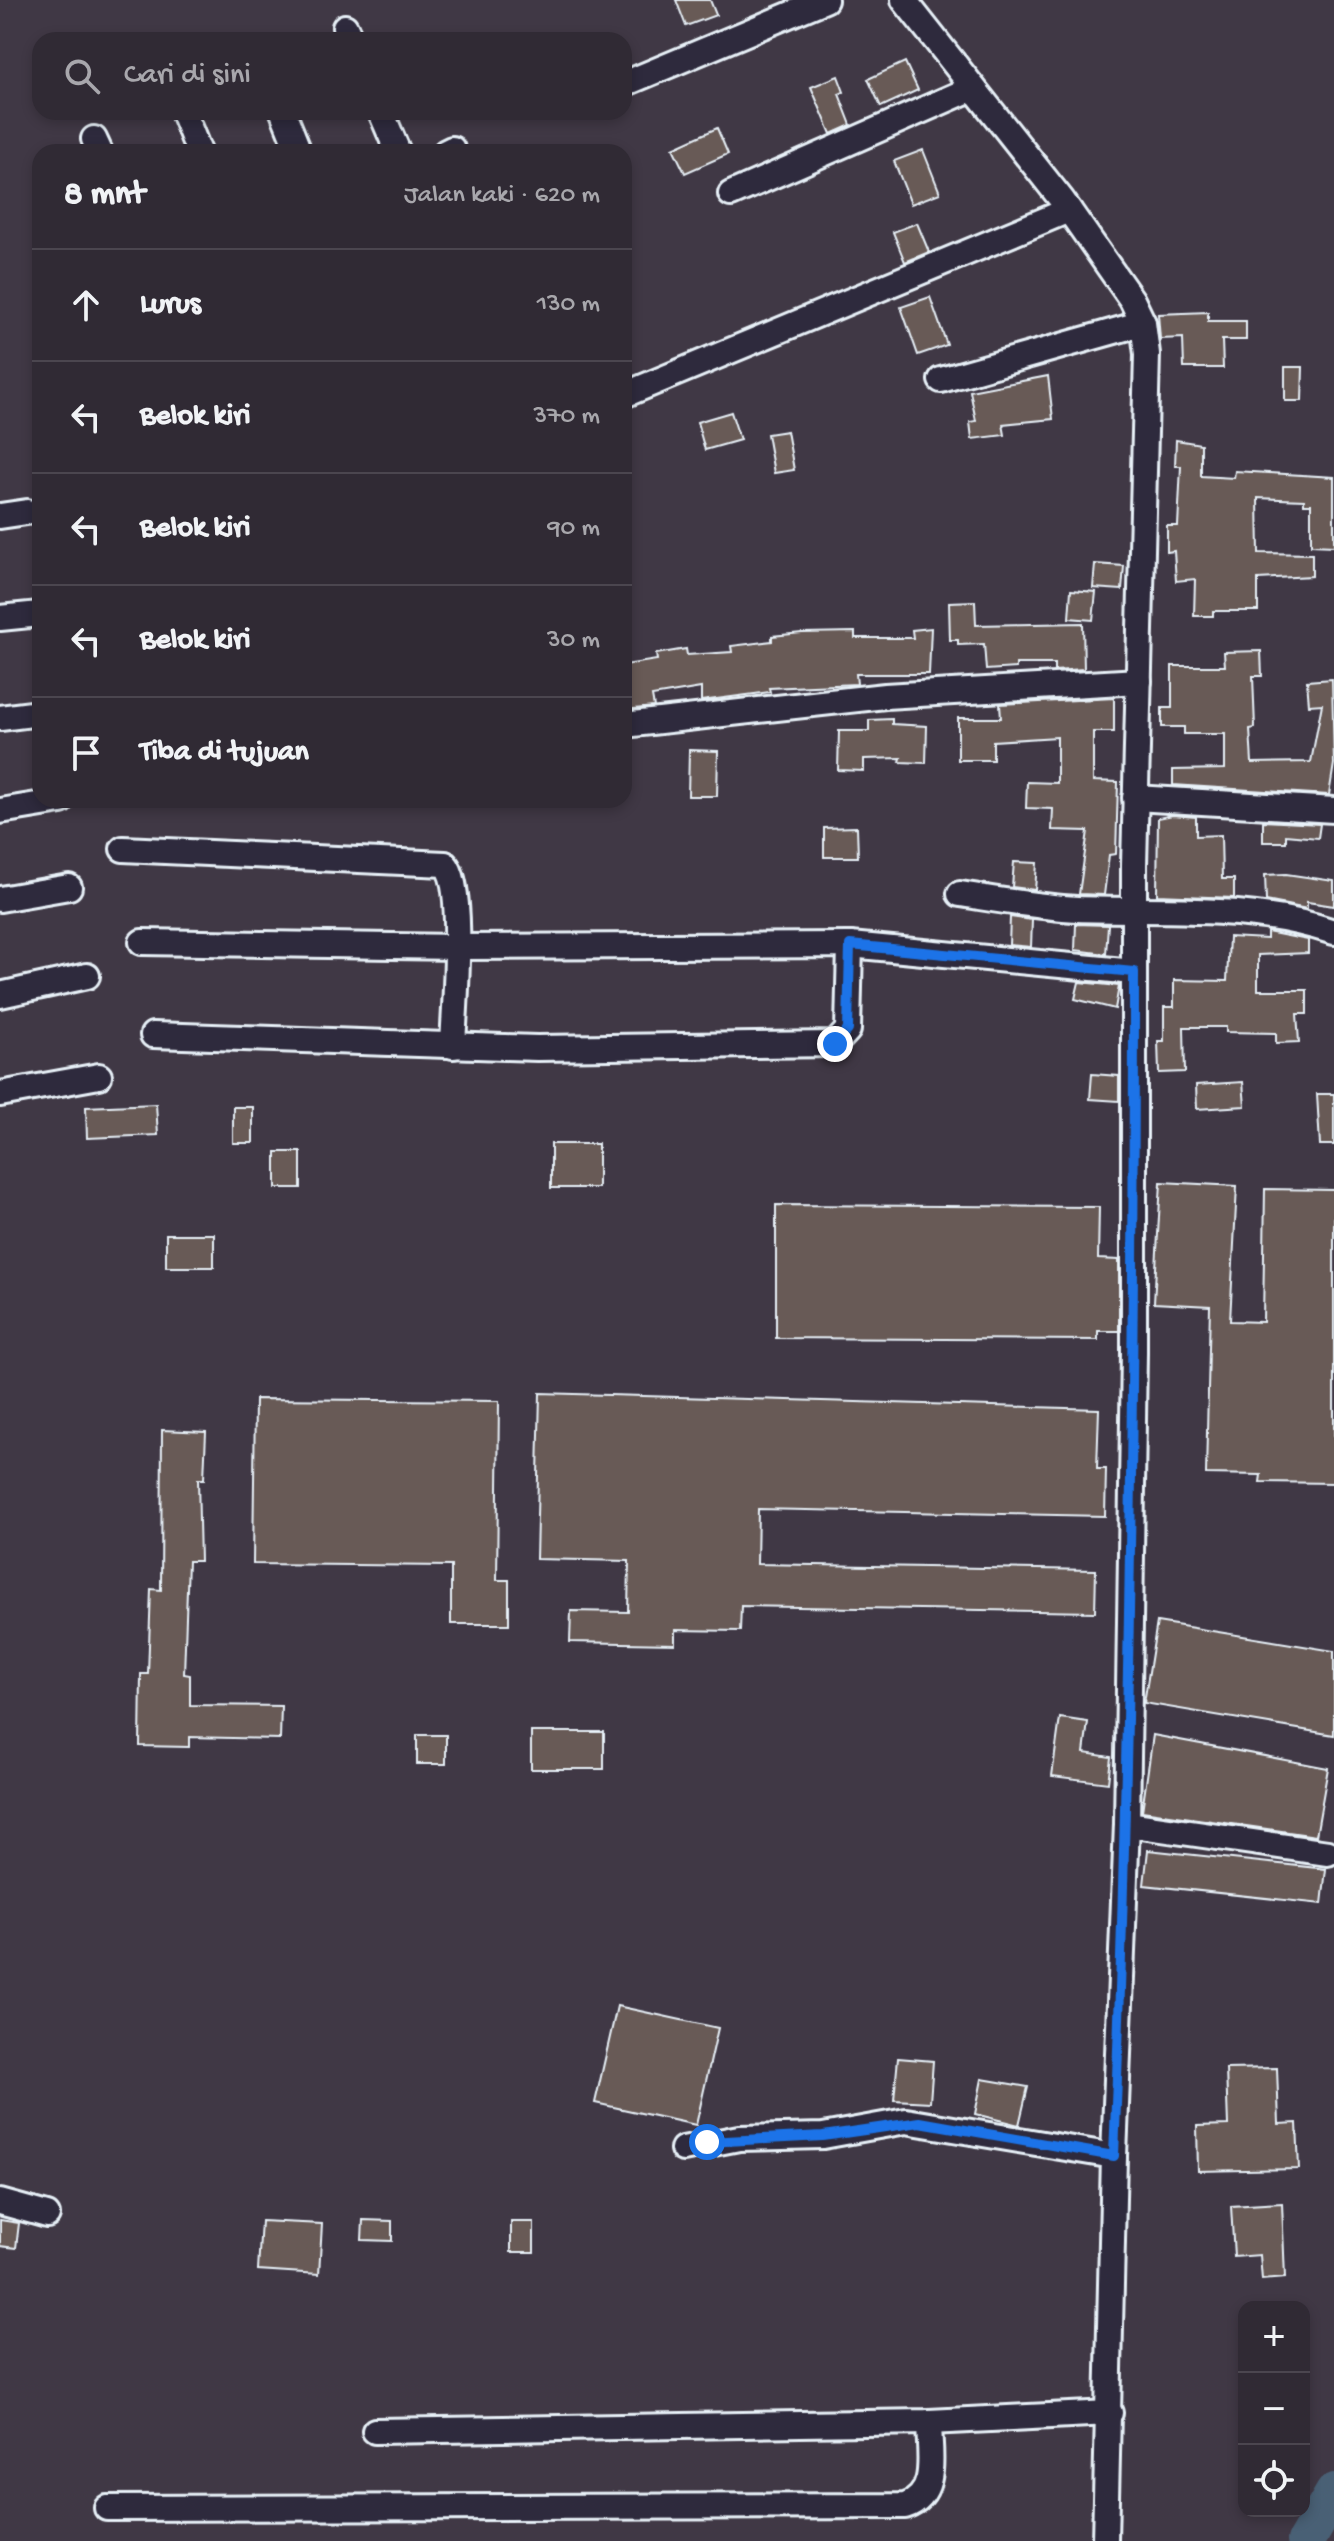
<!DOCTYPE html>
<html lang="id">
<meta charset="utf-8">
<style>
:root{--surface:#302a34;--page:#3c3640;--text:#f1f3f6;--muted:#a8a7ac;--line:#4b464f}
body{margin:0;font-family:"Gochi Hand",sans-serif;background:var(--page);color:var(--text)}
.controls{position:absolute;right:24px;bottom:24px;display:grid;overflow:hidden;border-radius:16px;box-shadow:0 4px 12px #0003}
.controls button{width:72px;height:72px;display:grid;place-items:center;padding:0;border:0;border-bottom:2px solid var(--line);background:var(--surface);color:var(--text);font:40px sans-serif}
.stop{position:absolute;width:24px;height:24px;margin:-18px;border:6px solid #1a73e8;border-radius:50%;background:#fff}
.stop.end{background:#1a73e8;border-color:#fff;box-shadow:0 2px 8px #0008}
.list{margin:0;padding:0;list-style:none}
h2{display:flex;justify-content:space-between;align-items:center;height:104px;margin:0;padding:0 32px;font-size:34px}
h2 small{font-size:26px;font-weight:400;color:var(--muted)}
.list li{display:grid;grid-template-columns:52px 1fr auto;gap:24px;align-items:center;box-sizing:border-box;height:112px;padding:0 32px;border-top:2px solid var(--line)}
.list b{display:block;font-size:30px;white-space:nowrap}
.list em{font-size:26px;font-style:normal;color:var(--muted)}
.icon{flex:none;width:44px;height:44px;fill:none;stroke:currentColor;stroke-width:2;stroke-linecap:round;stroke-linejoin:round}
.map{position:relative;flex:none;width:1334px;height:2541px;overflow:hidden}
.search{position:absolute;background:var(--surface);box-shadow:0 4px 12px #0003;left:32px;top:32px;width:600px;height:88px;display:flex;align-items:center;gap:20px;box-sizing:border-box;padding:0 28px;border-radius:24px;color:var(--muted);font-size:30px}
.panel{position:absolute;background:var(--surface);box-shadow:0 4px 12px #0003;left:32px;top:144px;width:600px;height:664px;border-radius:24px}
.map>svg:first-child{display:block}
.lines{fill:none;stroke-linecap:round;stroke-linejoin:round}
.river{stroke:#4a6175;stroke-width:38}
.building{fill:#685a57;stroke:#e8f1f8;stroke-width:2}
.minor-casing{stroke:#e8f1f8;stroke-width:30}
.minor{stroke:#2f2a3d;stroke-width:24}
.route{stroke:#1a73e8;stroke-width:10}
</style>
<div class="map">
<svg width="1334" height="2541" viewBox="0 0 1334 2541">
<rect width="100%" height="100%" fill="#403845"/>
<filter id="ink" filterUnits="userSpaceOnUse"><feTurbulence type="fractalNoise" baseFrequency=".0125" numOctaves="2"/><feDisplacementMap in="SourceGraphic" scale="16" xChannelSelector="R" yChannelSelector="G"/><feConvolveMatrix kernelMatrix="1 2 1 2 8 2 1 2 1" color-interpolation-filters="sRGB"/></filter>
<g filter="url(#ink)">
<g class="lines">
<!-- river -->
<polyline class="river" points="1306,2541 1334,2493"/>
</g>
<!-- building -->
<g class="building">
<polygon points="676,0 710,0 716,15 686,26"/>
<polygon points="905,62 918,90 881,107 868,79"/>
<polygon points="838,76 844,92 839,94 851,125 831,134 811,87"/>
<polygon points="717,128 728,154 685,173 673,148"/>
<polygon points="923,150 940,193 911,204 894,161"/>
<polygon points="917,223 929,252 905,262 893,232"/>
<polygon points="930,297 947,345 918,355 901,307"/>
<polygon points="1208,312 1208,321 1246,321 1246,340 1222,340 1223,368 1184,368 1183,338 1160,339 1158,314"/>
<polygon points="1285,367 1303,367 1302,401 1285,401"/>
<polygon points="1048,376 1053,419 1003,424 1005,435 972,439 970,422 976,421 970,391"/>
<polygon points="731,412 740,440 705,450 697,422"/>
<polygon points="787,431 794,470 774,473 767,434"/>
<polygon points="1176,440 1201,444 1201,476 1234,478 1235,471 1334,477 1334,546 1311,545 1311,504 1304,504 1304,500 1258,498 1259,553 1312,554 1312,576 1258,579 1258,611 1213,611 1213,616 1194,616 1195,579 1176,581 1174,551 1167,552 1167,526 1178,526 1181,466 1175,466"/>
<polygon points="1095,564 1124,566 1122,590 1093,588"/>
<polygon points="1071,590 1096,592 1093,620 1069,618"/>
<polygon points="975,601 976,625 1083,623 1084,669 1054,671 1054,664 1016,664 1016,668 986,670 984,644 958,645 958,640 950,640 949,602"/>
<polygon points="931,628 929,674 856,674 857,684 769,688 770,692 701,701 701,688 652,696 654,707 624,710 624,665 657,660 656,654 686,649 687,655 732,652 731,646 772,641 772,636 802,633 855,632 855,638 913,638 912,630"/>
<polygon points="1261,651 1262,676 1253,676 1255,728 1250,729 1252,763 1311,762 1322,704 1309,705 1307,681 1332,679 1334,764 1329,795 1173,785 1173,770 1225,769 1225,734 1184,734 1184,727 1162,727 1162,708 1172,708 1172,666 1225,666 1224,652"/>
<polygon points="1114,698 1114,732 1093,732 1093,781 1118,782 1116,854 1109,855 1104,895 1079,894 1088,831 1052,830 1053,809 1026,808 1027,782 1057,783 1057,737 993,741 993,760 958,760 958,718 1001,718 1000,704"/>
<polygon points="892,719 892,724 927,726 926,763 900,762 901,758 864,759 864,771 838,770 839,731 869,731 869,720"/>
<polygon points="689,750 718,751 717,796 688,796"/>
<polygon points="1173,815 1196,817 1196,836 1221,835 1222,879 1234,879 1234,898 1157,895 1158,818"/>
<polygon points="1263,821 1320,824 1318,838 1286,835 1286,842 1263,842"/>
<polygon points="857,827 858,857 824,857 824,828"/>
<polygon points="1014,862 1037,863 1035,890 1012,887"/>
<polygon points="1286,874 1334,881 1334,906 1307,902 1307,909 1266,901 1265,875"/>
<polygon points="1010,917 1032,920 1031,947 1009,945"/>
<polygon points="1076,924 1108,925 1106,954 1075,950"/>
<polygon points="1267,932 1308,940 1308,953 1258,955 1258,990 1307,990 1307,1014 1297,1014 1299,1042 1276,1043 1276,1033 1226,1032 1226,1027 1184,1027 1185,1072 1159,1073 1158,1041 1164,1041 1164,1007 1174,1007 1174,980 1227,981 1229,937 1267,939"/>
<polygon points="1079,982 1119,986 1115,1009 1075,999"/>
<polygon points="1092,1074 1119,1076 1119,1101 1090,1099"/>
<polygon points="1243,1082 1245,1106 1197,1109 1196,1085"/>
<polygon points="1317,1094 1334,1094 1334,1145 1320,1145"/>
<polygon points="156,1104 158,1135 87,1138 86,1107"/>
<rect x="233" y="1107" width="20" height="36"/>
<rect x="551" y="1144" width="47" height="44"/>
<rect x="276" y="1152" width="25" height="36"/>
<polygon points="1161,1182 1237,1186 1230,1321 1263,1322 1265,1189 1334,1190 1334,1483 1260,1482 1261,1475 1206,1474 1210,1306 1154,1303"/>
<polygon points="776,1205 1099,1207 1098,1259 1119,1260 1119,1331 1098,1331 1098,1340 776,1338"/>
<rect x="166" y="1234" width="48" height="33"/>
<polygon points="540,1393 1099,1409 1097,1469 1106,1469 1105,1516 758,1509 757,1564 1096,1570 1095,1612 741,1606 740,1631 675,1630 675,1644 570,1642 571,1611 628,1612 629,1561 536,1559"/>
<polygon points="255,1399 499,1401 497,1580 509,1580 509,1624 451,1624 451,1566 253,1564"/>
<polygon points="162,1430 206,1432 204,1479 198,1479 200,1561 188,1561 184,1674 190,1675 190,1705 281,1706 280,1739 189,1737 189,1747 140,1746 141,1674 148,1674 151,1589 161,1590"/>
<polygon points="1157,1622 1334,1651 1334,1735 1144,1703"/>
<polygon points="1060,1718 1088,1722 1084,1753 1111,1757 1108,1783 1052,1776"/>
<rect x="531" y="1732" width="73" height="37"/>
<rect x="417" y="1735" width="29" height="29"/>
<polygon points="1153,1735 1328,1768 1316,1836 1142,1811"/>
<polygon points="1148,1850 1326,1869 1322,1904 1144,1885"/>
<polygon points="617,2006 718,2028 696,2125 595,2103"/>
<polygon points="898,2058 933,2061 930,2102 894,2100"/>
<polygon points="1277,2068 1279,2124 1297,2123 1299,2169 1198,2171 1197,2126 1228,2125 1226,2069"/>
<polygon points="982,2079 1028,2087 1019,2125 975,2114"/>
<polygon points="1282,2203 1285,2278 1262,2280 1260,2255 1234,2257 1231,2206"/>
<polygon points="0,2220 19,2223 16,2248 0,2246"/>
<polygon points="363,2220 392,2221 392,2241 362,2240"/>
<polygon points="261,2221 322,2224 319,2274 258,2270"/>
<rect x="511" y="2222" width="23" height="30"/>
</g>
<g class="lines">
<defs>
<g id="minor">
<polyline points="904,0 1062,200 1132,300 1143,323 1147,354 1134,865 1134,1352 1127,1824 1114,2156 1105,2541"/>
<polyline points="345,27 351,40"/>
<polyline points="624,84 825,0"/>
<polyline points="183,112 199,152"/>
<polyline points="283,112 299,152"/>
<polyline points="381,112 398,152"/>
<polyline points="94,139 100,152"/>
<polyline points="446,152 452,149"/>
<polyline points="731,194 973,88"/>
<polyline points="941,380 1143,323"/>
<polyline points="624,395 1069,210"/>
<polyline points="0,516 27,512"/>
<polyline points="0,618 40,614"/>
<polyline points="0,718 40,713"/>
<polyline points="624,725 885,696 1139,681"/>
<polyline points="1135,798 1334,810"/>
<polyline points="0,811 61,801"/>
<path d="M123,849L445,864C466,885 454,1012 453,1046"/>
<path d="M960,894C999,900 1038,907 1077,909C1164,912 1251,904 1334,932"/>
<polyline points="0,899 69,887"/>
<polyline points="142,942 458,947 850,945 1134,972"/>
<polyline points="0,995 87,976"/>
<polyline points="153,1035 537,1048 835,1044 848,1030 850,945"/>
<polyline points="0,1094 99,1076"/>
<polyline points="1127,1824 1328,1853"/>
<polyline points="683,2149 739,2138 823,2136 906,2121 1114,2156"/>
<polyline points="0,2202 47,2215"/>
<polyline points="375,2431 929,2422 1110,2413"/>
<path d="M107,2508L905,2506C940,2494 929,2452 929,2422"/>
</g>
</defs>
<!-- minor casing -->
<use href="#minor" class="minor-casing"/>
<!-- minor -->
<use href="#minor" class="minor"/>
</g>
</g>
<g class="lines" filter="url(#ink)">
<!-- route -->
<path class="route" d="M707,2142L823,2136L920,2122L1114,2156C1130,1761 1134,1367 1134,972L850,945L848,1030L835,1044"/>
</g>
</svg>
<div class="controls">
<button>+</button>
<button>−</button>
<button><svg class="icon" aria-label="locate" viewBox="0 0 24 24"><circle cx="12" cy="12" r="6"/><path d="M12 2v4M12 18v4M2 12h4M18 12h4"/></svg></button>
</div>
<div class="stop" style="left:707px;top:2142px"></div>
<div class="stop end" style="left:835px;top:1044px"></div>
<div class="search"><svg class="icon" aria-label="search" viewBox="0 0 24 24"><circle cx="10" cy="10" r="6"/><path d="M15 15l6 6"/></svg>Cari di sini</div>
<section class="panel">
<h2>8 mnt<small>Jalan kaki · 620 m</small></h2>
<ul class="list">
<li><svg class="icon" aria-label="ahead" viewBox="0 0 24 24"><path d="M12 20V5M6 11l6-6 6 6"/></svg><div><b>Lurus</b></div><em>130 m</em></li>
<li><svg class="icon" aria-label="left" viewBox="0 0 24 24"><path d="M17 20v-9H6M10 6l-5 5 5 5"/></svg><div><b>Belok kiri</b></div><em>370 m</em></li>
<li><svg class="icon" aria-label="left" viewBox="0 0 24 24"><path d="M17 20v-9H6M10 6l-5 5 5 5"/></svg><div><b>Belok kiri</b></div><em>90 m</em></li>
<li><svg class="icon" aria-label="left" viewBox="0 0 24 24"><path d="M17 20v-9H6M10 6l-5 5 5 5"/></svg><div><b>Belok kiri</b></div><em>30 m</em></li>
<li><svg class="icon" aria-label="arrive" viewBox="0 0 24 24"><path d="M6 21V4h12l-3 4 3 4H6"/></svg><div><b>Tiba di tujuan</b></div></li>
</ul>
</section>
</div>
